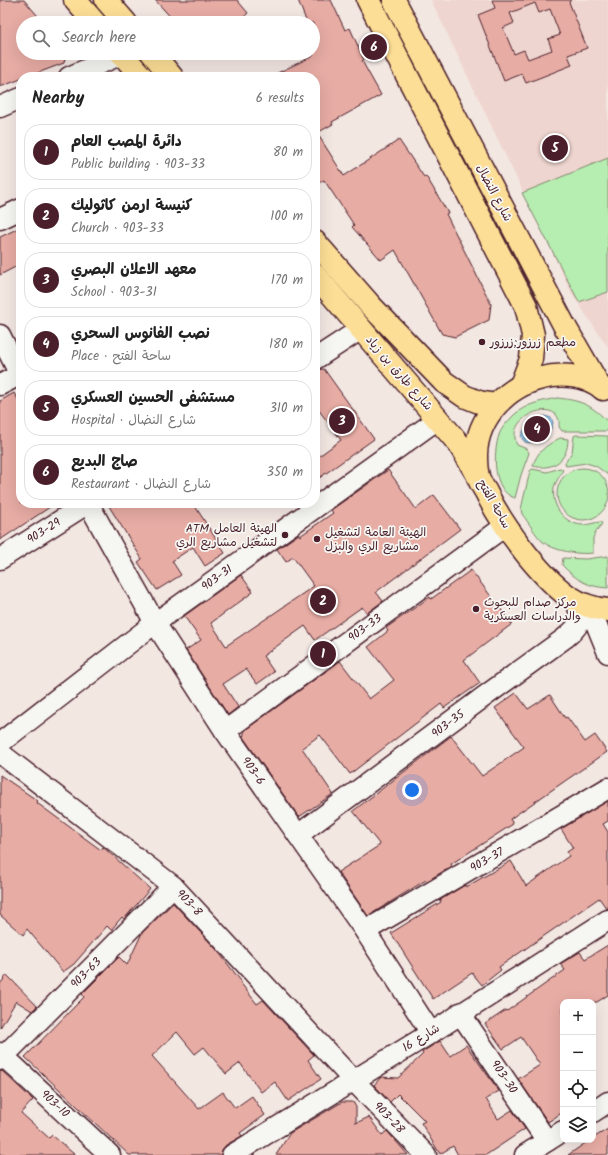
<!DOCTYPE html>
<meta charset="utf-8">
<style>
:root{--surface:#fff;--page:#f2f2f2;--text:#222;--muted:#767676;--line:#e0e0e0;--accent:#4a1f2b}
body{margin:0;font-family:Kalam,"Playpen Sans Arabic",sans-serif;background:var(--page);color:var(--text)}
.controls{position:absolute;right:12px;bottom:12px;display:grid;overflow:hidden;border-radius:8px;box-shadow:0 4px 16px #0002}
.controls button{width:36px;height:36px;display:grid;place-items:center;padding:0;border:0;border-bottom:1px solid var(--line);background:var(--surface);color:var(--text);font:20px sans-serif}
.you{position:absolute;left:412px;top:790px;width:14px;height:14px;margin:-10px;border:3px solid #fff;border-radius:50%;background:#1a73e8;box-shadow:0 0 0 6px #1a73e833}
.badge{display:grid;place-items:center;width:26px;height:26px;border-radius:50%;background:var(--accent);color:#fff;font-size:13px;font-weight:700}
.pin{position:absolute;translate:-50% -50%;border:2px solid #fff;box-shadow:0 1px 4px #0006}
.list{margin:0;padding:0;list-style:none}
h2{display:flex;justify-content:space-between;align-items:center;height:52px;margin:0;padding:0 16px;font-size:17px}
h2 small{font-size:13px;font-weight:400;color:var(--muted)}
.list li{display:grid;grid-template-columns:26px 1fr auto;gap:12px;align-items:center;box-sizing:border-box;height:56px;margin:0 8px 8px;padding:0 8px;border:1px solid var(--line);border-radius:16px}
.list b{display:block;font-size:15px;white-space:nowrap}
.list p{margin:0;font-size:13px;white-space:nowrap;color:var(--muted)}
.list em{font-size:13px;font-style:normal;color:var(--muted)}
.icon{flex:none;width:22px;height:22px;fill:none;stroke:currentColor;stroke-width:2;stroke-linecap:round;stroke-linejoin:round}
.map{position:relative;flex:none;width:608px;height:1155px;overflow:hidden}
.search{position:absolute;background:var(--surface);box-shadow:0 4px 16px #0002;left:16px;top:16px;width:304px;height:44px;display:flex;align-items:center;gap:10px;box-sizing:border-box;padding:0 14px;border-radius:22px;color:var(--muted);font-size:15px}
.panel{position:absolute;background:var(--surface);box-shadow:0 4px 16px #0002;left:16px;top:72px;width:304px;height:436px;border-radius:16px}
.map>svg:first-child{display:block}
.built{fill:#efd5cf}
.green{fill:#b6edb0;stroke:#80866e}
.water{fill:#91cef2;stroke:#7588a2}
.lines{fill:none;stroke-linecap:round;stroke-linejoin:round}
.shore{stroke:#66657b;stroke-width:1}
.building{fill:#e7aca4;stroke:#4a1f2b;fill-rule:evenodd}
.minor-casing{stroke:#4a1f2b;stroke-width:23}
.major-casing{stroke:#4a1f2b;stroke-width:25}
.minor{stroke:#f6f6f2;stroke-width:20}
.major{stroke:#fcde96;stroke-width:22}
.poi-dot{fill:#4a1f2b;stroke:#f6f6f2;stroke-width:1.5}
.labels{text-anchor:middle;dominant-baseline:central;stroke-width:3.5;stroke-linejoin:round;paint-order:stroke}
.street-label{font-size:12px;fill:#4a1f2b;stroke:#f6f6f2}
.poi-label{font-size:12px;fill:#4a1f2b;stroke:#f6f6f2;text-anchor:start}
</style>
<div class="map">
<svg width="608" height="1155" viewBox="0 0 608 1155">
<rect width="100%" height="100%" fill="#f3e7e2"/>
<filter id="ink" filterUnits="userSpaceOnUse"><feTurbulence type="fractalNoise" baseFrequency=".025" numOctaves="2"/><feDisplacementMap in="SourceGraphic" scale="8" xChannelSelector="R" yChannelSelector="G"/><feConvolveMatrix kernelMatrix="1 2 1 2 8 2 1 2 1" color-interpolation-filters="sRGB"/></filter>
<g filter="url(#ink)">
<!-- built -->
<polygon class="built" points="431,0 608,0 608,347 573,296"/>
<!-- green -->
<g class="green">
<polygon points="608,158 608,292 579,302 522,193"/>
<path d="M557,398C580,400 592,405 608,422V431H562L559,427C563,395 503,414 517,445L527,449L529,453L521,475L515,498C492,491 493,453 499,435C501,428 509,420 514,415C525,404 542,401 557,398Z"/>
<polygon points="576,435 608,436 608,475 596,466 586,463 566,466 565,463 572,452 574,436"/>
<path d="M560,438L568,439C568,460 553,471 533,466C536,452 548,444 560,438Z"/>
<circle cx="583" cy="494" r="26"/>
<path d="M560,468L563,470C560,476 556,481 554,487C551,506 564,524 583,525C589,525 595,522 601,522L602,524L596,531L593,538V553C580,555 552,551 542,541C535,534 529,523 522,514L521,509L530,471L532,469L547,472Z"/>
<path d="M608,556V588C588,587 576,580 562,565L563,558L586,559Z"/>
</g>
<!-- water -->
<path class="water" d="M545,416L551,418L553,422C552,433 535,446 525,442L521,437C524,425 535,420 545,416Z"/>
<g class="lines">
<!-- shore -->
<path class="shore" d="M545,420L548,421L549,424C544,431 535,441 526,438V434L532,428Z"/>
</g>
<!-- building -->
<g class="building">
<polygon points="0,0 24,0 44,23 23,23 23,53 66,53 64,63 27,77 21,77 21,79 0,87"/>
<polygon points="155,0 237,0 248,13 237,23 176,23"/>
<polygon points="298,0 331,0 345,30 350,28 364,60 362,61 381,95 332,122 333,124 317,133 344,176 399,140 424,177 426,176 448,213 446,214 491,304 489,320 455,337 442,334 395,250 381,260 352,227 354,225 324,180 315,185 315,77 269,77 313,56 313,23 307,23"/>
<path d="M492,0H571L569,2L587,48L568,55L572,65L526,83L522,74L504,81L478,15L495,8ZM535,3L539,13L550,9L560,35L548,39L552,50L528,59L524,50L514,54L503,28L514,23L510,13Z"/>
<polygon points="21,227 21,264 0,275 0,237"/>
<polygon points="324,369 374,439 315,481 315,459 341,440 315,405 315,370"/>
<polygon points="14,393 21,404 21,503 56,503 0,540 0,401"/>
<polygon points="388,470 416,509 434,495 460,529 376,592 383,601 367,613 362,607 315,640 305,626 263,656 274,672 257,684 246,669 223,684 238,707 228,715 186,650 201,640 184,616 241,575 253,592 211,623 226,646 314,586 293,557 286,562 277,549 299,534 300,536 333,513 331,510"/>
<polygon points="107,503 193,503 225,553 205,566 193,547 172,561 181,575 157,590 138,562 142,559"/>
<polygon points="471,570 512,624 464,660 480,683 444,708 441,704 350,774 320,735 302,748 333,794 299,817 243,737 245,730 340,661 369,699 394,680 368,647 388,631 386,628 430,597 431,599"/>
<polygon points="516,693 528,709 550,695 565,718 567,717 585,742 595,735 607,752 510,819 513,824 451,864 452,866 427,881 426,880 368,916 338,872 380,845 353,811 451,736 482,776 524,747 495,708"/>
<polygon points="0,775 38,801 37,803 101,850 103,847 150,889 124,919 122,917 111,930 107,926 74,964 63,972 27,929 23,935 0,915"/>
<polygon points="608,801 608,821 603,824 608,832 608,909 607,909 599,898 499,967 501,970 482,985 472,973 433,999 391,933 441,902 440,900 465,885 466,887 511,861 526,886 569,856 567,852 573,848 561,829"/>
<polygon points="173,903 216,949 241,981 240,982 257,1004 263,1000 314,1055 308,1060 321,1079 288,1101 275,1082 261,1092 240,1063 226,1074 204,1047 195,1054 177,1032 152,1056 199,1109 223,1092 235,1108 252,1096 265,1115 240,1133 242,1136 226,1145 222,1150 221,1155 129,1155 25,1057 84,997 82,994 119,957 127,965 142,933"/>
<polygon points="608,945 608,995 597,1002 563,1002 563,1112 548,1122 518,1079 540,1065 521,1037 503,1049 485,1024 506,1010 507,1011 565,970 560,964 580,952 585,959"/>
<polygon points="7,975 37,1006 32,1011 16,1001 0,1028 0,984"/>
<polygon points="440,1041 450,1056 466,1045 499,1091 486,1099 498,1119 512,1110 525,1129 486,1155 458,1155 453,1146 440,1154 421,1123 425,1121 398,1094 390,1102 374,1085 381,1077 398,1078 423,1054 422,1052"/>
<polygon points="0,1071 2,1071 33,1100 21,1113 49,1138 52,1135 75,1155 0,1155"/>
<polygon points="342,1102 353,1102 356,1107 356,1123 369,1117 382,1135 387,1131 408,1155 276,1155 290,1133"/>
<polygon points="608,1129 608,1155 568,1155 590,1140 593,1140 593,1138"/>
</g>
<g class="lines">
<defs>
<g id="minor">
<polyline points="69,77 122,54"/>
<polyline points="0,107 21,98"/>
<polyline points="0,219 21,209"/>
<polyline points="0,335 21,377"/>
<polyline points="315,359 361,329"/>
<polyline points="0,385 21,374"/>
<polyline points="88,503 155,623 225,731 365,931 431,1033"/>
<polyline points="0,559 88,503"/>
<polyline points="589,606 608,653"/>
<polyline points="225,731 505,526"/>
<polyline points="0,743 155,623 438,419"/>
<polyline points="0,753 173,886 353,1080 426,1155"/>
<path d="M298,835L485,696L565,638C582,624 580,623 578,602"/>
<polyline points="365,931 608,788"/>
<polyline points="460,1013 547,1141"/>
<polyline points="0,1053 110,1155"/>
<polyline points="0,1060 173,886"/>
<polyline points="593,1112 608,1102"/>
<polyline points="232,1155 431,1033 608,920"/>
<polyline points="525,1155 563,1131"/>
</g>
<g id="major">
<polyline points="75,0 95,23"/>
<polyline points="106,0 126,23"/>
<polyline points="368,0 526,306 533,335 531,359 521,385"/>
<polyline points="394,0 564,325 598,384"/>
<polyline points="121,53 142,77"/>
<polyline points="152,53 172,77"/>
<polyline points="315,242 371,306 444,382 464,396 479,402 495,405"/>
<polyline points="315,275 459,444 477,474"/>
<path d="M603,389C588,375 561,373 542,378C507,386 477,417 476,455C476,461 476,469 478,476C479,481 483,487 486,492C502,525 538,574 568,596C580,604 594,609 608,610"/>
</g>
</defs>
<!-- minor casing -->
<use href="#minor" class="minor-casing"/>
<!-- major casing -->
<use href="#major" class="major-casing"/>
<!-- minor -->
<use href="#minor" class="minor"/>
<!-- major -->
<use href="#major" class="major"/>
</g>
</g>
<!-- markers -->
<g class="poi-dot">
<circle cx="482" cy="342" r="4"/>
<circle cx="285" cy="535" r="4"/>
<circle cx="317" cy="539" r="4"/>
<circle cx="476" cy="609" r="4"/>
</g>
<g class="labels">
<!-- street labels -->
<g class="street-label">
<text transform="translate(494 193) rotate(62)">شارع النضال</text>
<text transform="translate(399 373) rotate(49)">شارع طارق بن زياد</text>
<text transform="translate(494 504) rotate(60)">ساحة الفتح</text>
<text transform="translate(44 531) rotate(-32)">903-29</text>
<text transform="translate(217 578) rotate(-36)">903-31</text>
<text transform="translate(365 628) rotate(-36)">903-33</text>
<text transform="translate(448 724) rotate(-37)">903-35</text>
<text transform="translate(253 771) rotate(55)">903-6</text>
<text transform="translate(487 860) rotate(-30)">903-37</text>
<text transform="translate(189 903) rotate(47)">903-8</text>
<text transform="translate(86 973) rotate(-45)">903-63</text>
<text transform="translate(421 1038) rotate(-32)">شارع 16</text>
<text transform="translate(504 1077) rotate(56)">903-30</text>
<text transform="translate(55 1104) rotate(43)">903-10</text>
<text transform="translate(389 1118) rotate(46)">903-28</text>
</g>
<!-- poi labels -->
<g class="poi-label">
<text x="490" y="342">مطعم زرزور;زرزور</text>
<text x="277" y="528" text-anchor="end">ATM الهيئة العامل<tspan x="277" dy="14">لتشغيل مشاريع الري</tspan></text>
<text x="325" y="532">الهيئة العامة لتشغيل<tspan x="325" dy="14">مشاريع الري والبزل</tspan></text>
<text x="484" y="602">مركز صدام للبحوث<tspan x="484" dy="14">والدراسات العسكرية</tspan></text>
</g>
</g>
</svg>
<div class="controls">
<button>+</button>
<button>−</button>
<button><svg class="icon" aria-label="locate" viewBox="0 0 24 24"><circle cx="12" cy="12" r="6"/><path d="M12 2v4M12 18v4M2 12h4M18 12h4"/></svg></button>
<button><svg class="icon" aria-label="layers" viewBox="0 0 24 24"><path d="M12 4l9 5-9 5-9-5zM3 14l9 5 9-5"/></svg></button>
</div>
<div class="you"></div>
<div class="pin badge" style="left:323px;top:654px">1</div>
<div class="pin badge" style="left:323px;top:601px">2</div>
<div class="pin badge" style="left:342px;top:421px">3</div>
<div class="pin badge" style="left:537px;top:429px">4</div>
<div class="pin badge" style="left:555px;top:148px">5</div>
<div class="pin badge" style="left:374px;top:47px">6</div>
<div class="search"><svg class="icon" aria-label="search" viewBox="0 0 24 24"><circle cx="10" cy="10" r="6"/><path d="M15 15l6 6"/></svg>Search here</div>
<section class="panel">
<h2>Nearby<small>6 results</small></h2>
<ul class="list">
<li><span class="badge">1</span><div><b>دائرة المصب العام</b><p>Public building · 903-33</p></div><em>80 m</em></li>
<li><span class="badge">2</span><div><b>كنيسة ارمن كاثوليك</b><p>Church · 903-33</p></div><em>100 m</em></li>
<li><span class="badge">3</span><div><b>معهد الاعلان البصري</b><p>School · 903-31</p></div><em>170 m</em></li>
<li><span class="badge">4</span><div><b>نصب الفانوس السحري</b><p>Place · ساحة الفتح</p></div><em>180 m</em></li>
<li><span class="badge">5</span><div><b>مستشفى الحسين العسكري</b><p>Hospital · شارع النضال</p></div><em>310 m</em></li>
<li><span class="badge">6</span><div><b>صاج البديع</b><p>Restaurant · شارع النضال</p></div><em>350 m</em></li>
</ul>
</section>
</div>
